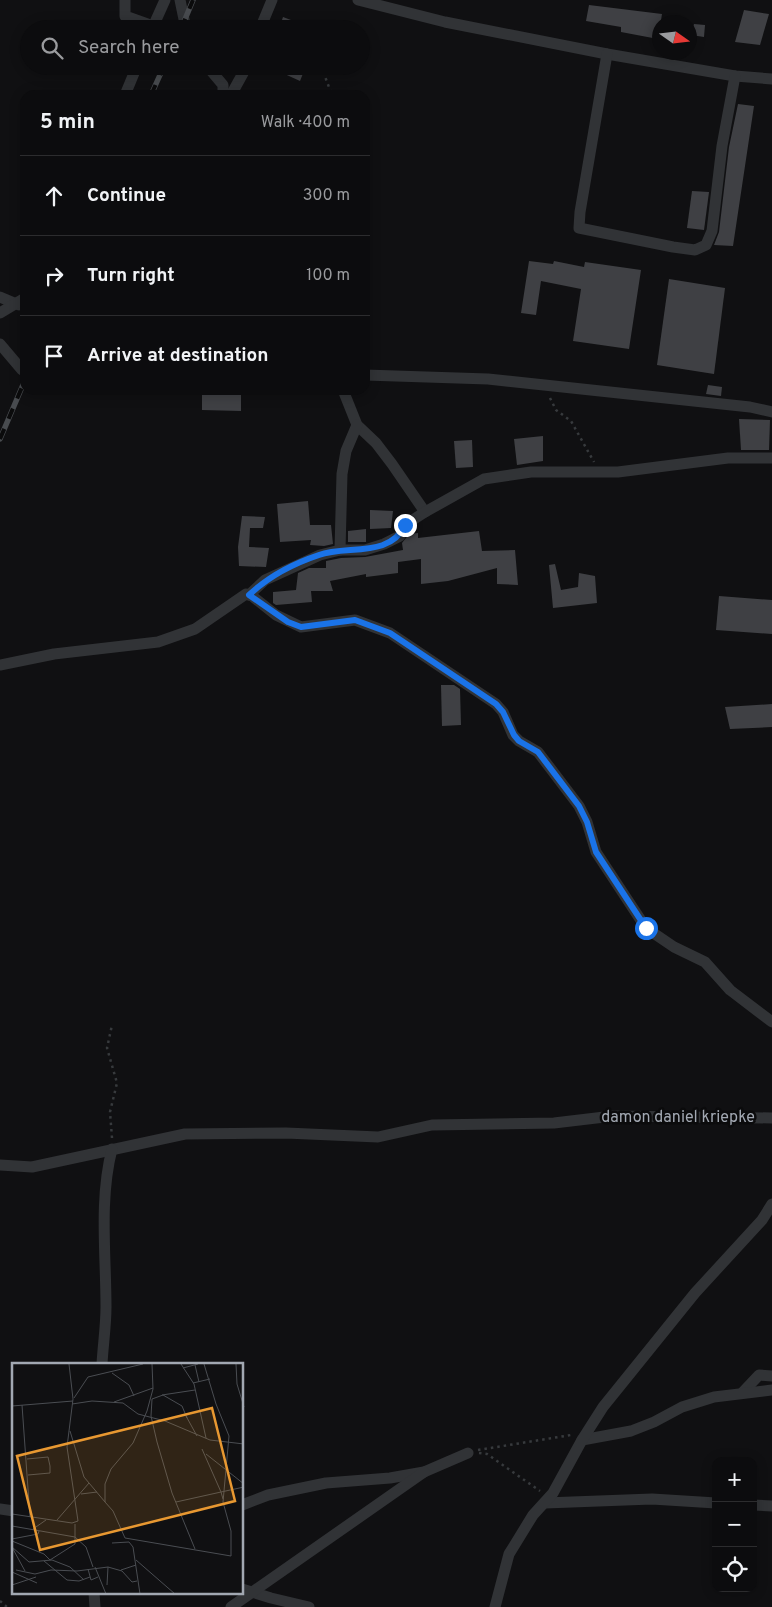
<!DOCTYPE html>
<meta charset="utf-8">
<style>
:root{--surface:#0c0c0e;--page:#1a1a1c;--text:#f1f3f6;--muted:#9a9b9e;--line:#2c2c2e}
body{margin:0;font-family:Overpass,sans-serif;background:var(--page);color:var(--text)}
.controls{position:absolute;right:15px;bottom:15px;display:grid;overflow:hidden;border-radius:10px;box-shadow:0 2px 12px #0003}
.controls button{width:45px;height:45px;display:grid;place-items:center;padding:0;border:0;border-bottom:1px solid var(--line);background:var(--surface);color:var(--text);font:25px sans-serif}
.compass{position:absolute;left:652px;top:15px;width:45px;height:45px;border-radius:50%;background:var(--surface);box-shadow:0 2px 12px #0003;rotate:104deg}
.stop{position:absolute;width:15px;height:15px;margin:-11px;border:4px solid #1a73e8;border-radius:50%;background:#fff}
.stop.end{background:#1a73e8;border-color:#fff;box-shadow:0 1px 5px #0008}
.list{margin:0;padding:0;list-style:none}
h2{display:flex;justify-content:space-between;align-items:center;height:65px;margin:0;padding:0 20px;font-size:21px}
h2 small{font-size:16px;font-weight:400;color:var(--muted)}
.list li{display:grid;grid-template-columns:32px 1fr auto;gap:15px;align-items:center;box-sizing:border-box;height:80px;padding:0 20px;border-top:1px solid var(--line)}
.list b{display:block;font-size:19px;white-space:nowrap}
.list em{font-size:16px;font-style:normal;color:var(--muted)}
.icon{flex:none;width:28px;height:28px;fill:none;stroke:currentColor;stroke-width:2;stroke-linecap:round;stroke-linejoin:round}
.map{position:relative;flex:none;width:772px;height:1607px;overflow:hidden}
.search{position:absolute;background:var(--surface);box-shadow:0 2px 12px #0003;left:20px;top:20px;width:350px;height:55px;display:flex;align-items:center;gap:12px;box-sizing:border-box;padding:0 18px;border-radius:28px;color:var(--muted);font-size:19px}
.panel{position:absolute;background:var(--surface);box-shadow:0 2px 12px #0003;left:20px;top:90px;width:350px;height:305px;border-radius:15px}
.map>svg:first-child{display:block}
.building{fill:#3f4044}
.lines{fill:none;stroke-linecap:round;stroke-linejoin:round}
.path{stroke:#373a3d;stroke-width:2.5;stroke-dasharray:2.5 4;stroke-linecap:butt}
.street{stroke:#313336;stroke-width:11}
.rail-casing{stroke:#484b4f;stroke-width:5.5}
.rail{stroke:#0b0b0c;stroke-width:4;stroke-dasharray:11;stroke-linecap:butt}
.route{stroke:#1a73e8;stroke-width:6}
.labels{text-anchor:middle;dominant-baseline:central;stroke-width:5;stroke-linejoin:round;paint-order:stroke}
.street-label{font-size:16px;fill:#a2a8b2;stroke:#0b0b0c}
.inset-road{fill:none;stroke:#4a4d52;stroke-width:1}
.view{fill:#e89831;fill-opacity:0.15;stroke:#e89831;stroke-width:2.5}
.inset-edge{fill:none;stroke:#a2a8b2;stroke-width:2.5}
</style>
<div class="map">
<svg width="772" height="1607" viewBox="0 0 772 1607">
<rect width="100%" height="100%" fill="#101012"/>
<!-- building -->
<g class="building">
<polygon points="589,5 662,14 658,39 621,32 621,27 586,21"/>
<polygon points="744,10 769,14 760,45 735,42"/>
<polygon points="283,17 312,28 311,29 279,29"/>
<polygon points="694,24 705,25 704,37 691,35"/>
<polygon points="267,66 306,66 300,81"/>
<polygon points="738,104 754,106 733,246 714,245 719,232 729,147"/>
<polygon points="692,191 709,192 704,230 687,228"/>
<polygon points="529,261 553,264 554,261 584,267 585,262 641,270 629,349 573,341 581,289 541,281 536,315 521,313"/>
<polygon points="669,279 725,288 714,374 657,365"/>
<polygon points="708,385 722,387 721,396 706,394"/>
<polygon points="202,390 241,390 241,411 202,410"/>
<polygon points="739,419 770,420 769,450 741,450"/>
<polygon points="543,436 543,461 517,465 514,439"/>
<polygon points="472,440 473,467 456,468 454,441"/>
<polygon points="308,501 310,525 331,525 333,544 324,546 310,545 311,540 280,542 277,504"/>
<polygon points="370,510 393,511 391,528 370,529"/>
<polygon points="242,516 265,517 263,528 250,528 249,547 269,548 266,567 239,566 238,547"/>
<polygon points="366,529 366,542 348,542 348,531"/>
<polygon points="479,531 482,551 515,550 518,585 497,584 497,568 448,581 421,584 421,559 398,562 398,573 366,577 366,574 330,581 333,591 311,591 312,602 276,605 273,603 273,592 296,590 298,573 309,568 326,568 326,561 341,558 365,557 403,550 402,543 409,534 418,533 418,538"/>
<polygon points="555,564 561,590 578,587 579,573 595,576 597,603 553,608 549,565"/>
<polygon points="719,596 772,600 772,634 716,630"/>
<polygon points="441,685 454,685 460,689 461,725 442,726"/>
<polygon points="772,704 772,727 730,729 725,707"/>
</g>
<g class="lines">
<!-- path -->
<g class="path">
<polyline points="321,66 332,95"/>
<polyline points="550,398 556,410 571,421 594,462"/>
<polyline points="112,1138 110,1112 117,1083 107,1048 112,1025"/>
<polyline points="478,1450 571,1435"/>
<polyline points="479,1453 487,1454 540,1491"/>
<polyline points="0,1601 7,1607"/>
</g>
<!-- street -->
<g class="street">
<polyline points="125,0 125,16 153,26"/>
<polyline points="180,0 186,29"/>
<polyline points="358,0 445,22 607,54 735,76 772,79"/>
<polyline points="152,29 165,0"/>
<polyline points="260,29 272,0"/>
<polyline points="607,54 580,212 579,228 673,247 695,250 706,245 712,231 722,146 735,76"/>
<polyline points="207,66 223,85 223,95"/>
<polyline points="125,95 137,66"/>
<polyline points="231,95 247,66"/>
<polyline points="0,297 19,305"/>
<polyline points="0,313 25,298"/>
<polyline points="0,344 22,370"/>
<polyline points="365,375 488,379 750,407 772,412"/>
<polyline points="343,390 357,425 376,443 392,464 425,512"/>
<polyline points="340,550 342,474 346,451 357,425"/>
<polyline points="249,595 265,580 320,555 340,550 365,550 384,544 400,536 405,525 425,512 484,479 531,472 618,472 728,458 772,458"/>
<polyline points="0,665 54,654 158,642 195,629 246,594 252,596 276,615 301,627 355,620 390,633 496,704 503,712 513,735 519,741 538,752 579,806 587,822 596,852 646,928 674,947 705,962 730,990 772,1022"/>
<polyline points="0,1165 32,1167 185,1134 286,1133 378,1137 432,1125 554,1123 613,1116 772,1118"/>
<path d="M102,1364C103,1345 106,1326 106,1307C106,1254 99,1200 112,1149"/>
<polyline points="743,1392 759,1375 772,1376"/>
<polyline points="582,1440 631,1431 654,1422 682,1407 714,1397 772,1390"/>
<polyline points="545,1503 652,1499 716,1503"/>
<polyline points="242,1505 268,1495 326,1483 390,1478 424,1472 468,1453"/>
<polyline points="753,1505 772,1506"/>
<polyline points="0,1509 14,1511"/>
<polyline points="242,1589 271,1598 309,1607"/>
<polyline points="94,1593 95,1607"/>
<polyline points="231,1607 424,1472"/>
<polyline points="495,1607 509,1554 533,1515 553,1493 582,1440 603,1407 695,1293 762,1220 772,1204"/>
</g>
<defs>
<g id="rail">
<polyline points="181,29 193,0"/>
<polyline points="151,95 164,66"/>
<polyline points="0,439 25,380"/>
</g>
</defs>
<!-- rail casing -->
<use href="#rail" class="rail-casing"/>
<!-- rail -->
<use href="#rail" class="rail"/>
</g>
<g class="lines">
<!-- route -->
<path class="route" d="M405,525C390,558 347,545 319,555C292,564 269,576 249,595L288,622L301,627L355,620L390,633L496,704L503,712L514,735L519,741L538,752L579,806L587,822L596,852L646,928"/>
</g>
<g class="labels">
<!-- street labels -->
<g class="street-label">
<text x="678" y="1118">damon daniel kriepke</text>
</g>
</g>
<!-- overview -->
<g transform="translate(12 1363)">
<rect width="231" height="231" fill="#101012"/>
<path class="inset-road" d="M140,1L141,26L135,48L121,80L99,106L93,121V139L101,148L113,175L219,193V168L211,139L217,73L204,41L192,1M169,1L182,21L194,75M224,1L225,21L232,44M183,2L187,19M171,5L186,1M100,10L117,22L122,33M181,20L198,16M150,32L183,27M62,35L76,14L131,1M102,39L141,25M60,41L80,38L111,40L126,51L153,58L198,77L232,81M10,42L18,154M0,43L61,38M174,53L185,73M175,55L170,43L151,32L140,36L139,53L145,79L160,130L183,186M58,68L72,114L93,139M194,91L232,121M15,96L36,94L38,103V110L16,112M69,131L85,129M211,136L209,129L232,124M164,139L209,129L190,86M0,151L60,160L66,158L55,84L61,36L57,1M45,157L77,120M0,163L63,174L74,184L81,204M21,166L34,157M0,176L26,171L27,168M0,178L32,191L38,197L63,181V161M100,180L117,179L121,184L128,231M0,184L17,199L40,197L58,204L72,217M1,186L13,208M124,197L163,231M32,198L55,217L67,218L78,214M83,204L94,231M76,206L79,217L86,214M4,207L23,211L39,207L65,208L96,204L110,208L120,219L125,218M109,207L124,202M0,209L25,220M0,222L24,214M95,222L96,204"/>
<path class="view" d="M200,45L223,138L28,187L5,93Z"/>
<rect width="231" height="231" class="inset-edge"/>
</g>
</svg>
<div class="controls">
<button>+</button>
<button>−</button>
<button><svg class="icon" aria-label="locate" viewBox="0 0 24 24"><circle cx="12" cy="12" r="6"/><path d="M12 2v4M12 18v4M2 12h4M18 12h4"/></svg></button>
</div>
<svg class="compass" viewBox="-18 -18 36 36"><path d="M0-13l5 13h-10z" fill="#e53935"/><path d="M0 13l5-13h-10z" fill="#9a9b9e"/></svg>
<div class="stop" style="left:646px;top:928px"></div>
<div class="stop end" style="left:405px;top:525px"></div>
<div class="search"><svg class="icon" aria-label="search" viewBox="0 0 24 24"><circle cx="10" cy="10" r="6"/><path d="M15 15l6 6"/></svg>Search here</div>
<section class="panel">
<h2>5 min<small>Walk · 400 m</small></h2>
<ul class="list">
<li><svg class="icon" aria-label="ahead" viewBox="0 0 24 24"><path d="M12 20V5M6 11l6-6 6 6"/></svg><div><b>Continue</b></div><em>300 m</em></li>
<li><svg class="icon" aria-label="right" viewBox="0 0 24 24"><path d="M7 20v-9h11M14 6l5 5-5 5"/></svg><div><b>Turn right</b></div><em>100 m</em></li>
<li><svg class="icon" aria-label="arrive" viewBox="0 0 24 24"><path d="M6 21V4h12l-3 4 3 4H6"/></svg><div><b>Arrive at destination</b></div></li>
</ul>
</section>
</div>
